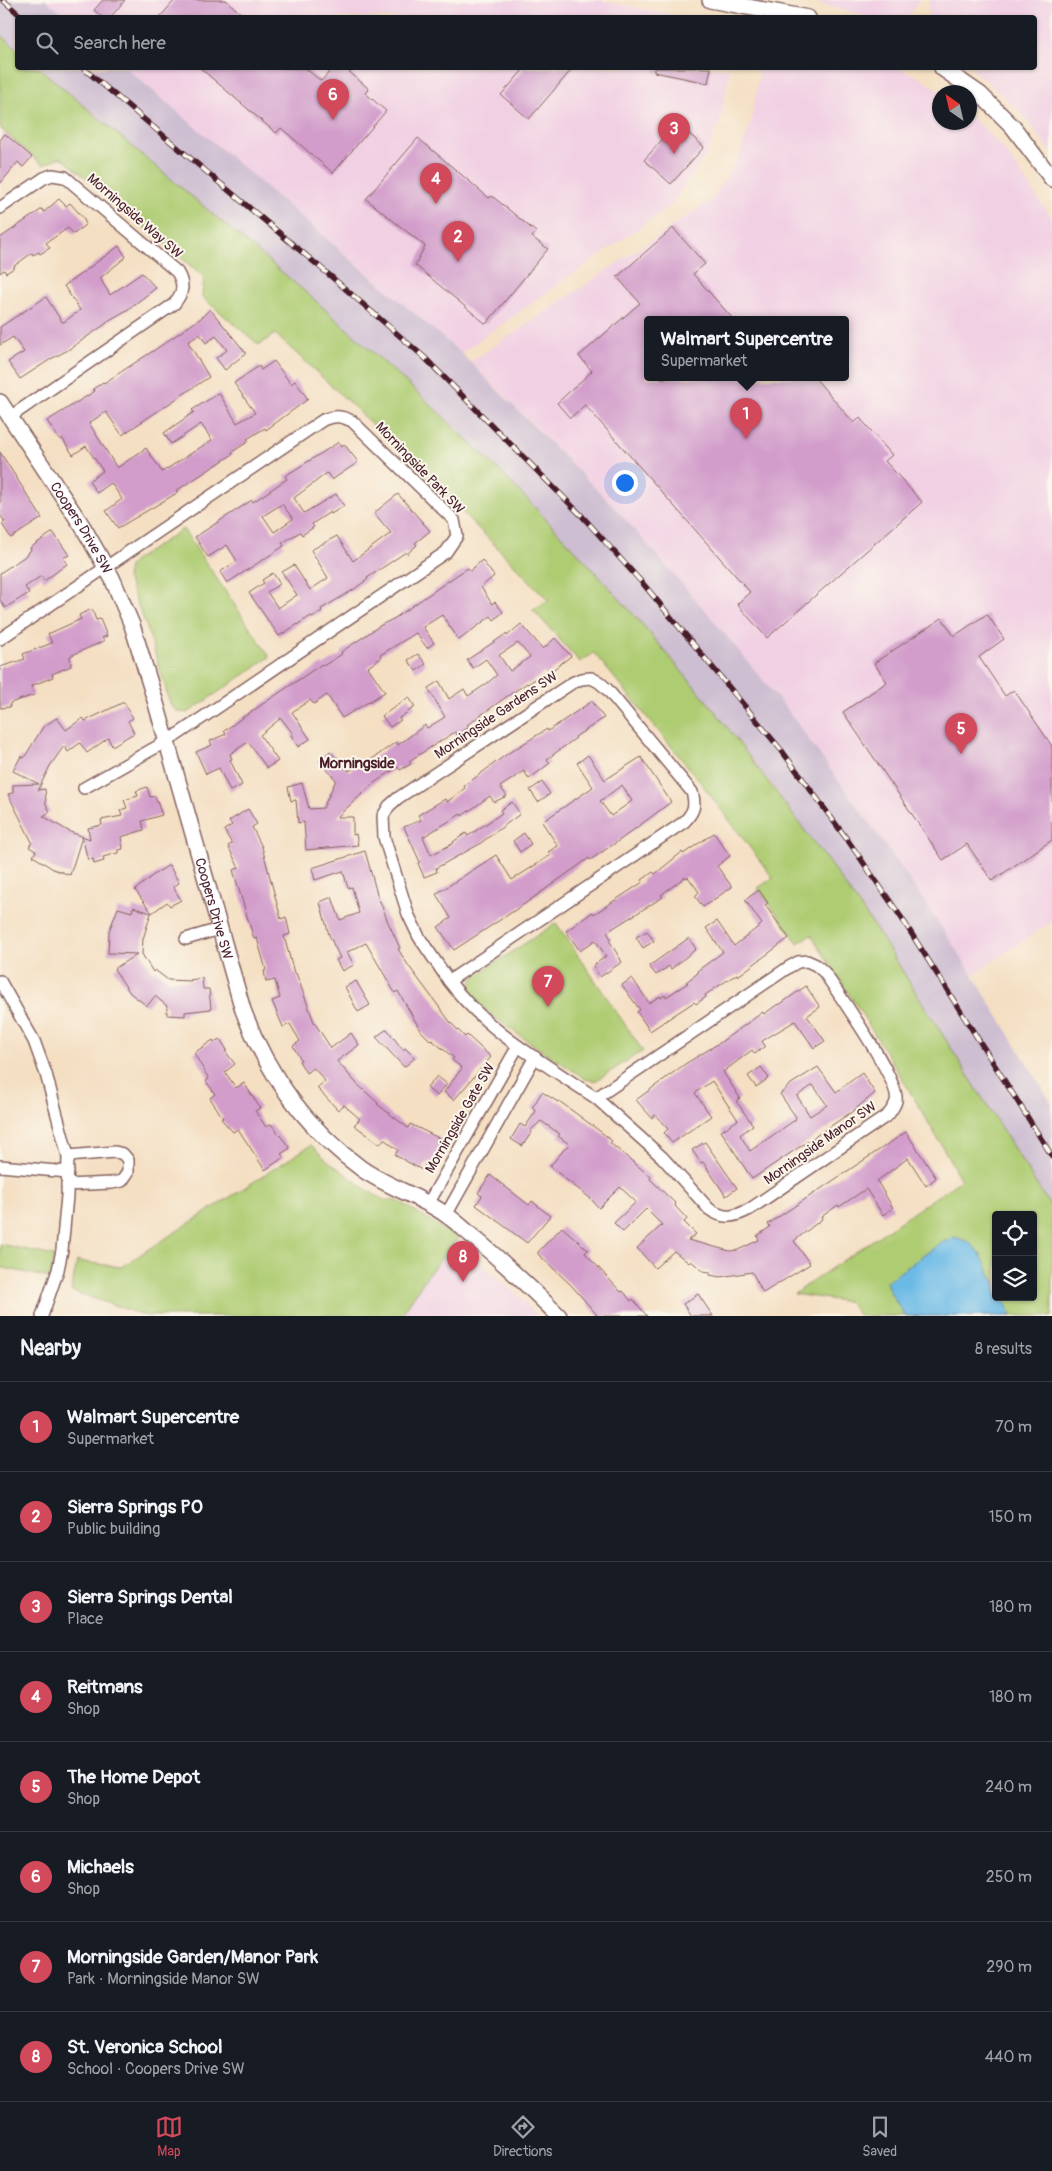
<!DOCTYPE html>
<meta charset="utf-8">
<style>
:root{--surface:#171b24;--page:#242831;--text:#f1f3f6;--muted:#9ea1a6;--line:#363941;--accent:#d1495b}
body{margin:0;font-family:Pangolin,sans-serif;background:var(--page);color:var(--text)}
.controls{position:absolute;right:15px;bottom:15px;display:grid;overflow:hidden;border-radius:5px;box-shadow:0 1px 4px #0004}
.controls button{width:45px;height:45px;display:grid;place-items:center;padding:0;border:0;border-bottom:1px solid var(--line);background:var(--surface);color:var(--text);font:25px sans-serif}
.compass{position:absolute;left:932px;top:85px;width:45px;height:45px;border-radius:50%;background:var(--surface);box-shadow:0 1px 4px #0004;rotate:326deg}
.you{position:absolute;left:624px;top:482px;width:18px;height:18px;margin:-12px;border:4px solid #fff;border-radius:50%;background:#1a73e8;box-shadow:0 0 0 8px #1a73e833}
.badge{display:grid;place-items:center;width:32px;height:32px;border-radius:50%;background:var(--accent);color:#fff;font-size:16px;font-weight:700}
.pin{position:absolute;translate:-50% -41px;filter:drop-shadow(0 1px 2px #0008)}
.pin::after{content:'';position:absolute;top:26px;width:18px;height:15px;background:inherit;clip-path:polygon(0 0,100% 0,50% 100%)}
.popup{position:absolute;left:644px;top:316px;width:205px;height:65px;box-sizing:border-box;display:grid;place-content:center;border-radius:5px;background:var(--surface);filter:drop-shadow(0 1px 4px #0005);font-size:16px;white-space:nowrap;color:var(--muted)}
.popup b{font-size:19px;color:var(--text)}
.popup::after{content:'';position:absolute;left:50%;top:100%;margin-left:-10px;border:10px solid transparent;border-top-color:var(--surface)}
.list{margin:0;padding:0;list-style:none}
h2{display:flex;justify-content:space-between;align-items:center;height:65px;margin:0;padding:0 20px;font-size:21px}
h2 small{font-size:16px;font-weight:400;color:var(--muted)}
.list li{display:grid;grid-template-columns:32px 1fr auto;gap:15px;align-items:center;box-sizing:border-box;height:90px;padding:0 20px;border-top:1px solid var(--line)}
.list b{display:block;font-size:19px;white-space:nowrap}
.list p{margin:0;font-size:16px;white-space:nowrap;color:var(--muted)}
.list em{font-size:16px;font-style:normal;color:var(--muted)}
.icon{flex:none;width:28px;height:28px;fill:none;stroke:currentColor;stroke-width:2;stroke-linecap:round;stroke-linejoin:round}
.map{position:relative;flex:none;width:1052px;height:1316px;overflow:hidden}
.search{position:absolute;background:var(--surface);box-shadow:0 1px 4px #0004;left:15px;right:15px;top:15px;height:55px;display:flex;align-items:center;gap:12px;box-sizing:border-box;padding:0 18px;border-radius:5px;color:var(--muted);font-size:19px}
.sheet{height:785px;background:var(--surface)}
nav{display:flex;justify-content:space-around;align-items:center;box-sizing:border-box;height:70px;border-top:1px solid var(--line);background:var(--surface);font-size:14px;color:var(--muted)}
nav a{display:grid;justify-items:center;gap:2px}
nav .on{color:var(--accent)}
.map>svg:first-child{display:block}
.built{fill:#f1d0e3;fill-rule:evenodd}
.industrial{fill:#cebed1}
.green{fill:#aecc72;stroke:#7c764e;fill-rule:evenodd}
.water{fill:#6bbae6;stroke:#5a6c88}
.building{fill:#d29dcb;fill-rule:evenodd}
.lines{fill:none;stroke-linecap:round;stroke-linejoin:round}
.street-casing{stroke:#866260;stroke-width:14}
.secondary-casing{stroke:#866260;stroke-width:18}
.street{stroke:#fff;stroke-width:11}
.secondary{stroke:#fff;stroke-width:15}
.rail-casing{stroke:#4a1f2b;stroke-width:5.5}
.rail{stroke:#fbf7ec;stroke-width:4;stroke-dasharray:11;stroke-linecap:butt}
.labels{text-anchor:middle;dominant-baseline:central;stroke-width:4;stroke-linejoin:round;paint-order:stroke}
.street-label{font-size:14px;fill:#4a1f2b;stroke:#fbf7ec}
.neighbourhood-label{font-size:15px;font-weight:bold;fill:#4a1f2b;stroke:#fbf7ec}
</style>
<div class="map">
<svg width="1052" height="1316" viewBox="0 0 1052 1316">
<rect width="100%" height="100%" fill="#fbf7ec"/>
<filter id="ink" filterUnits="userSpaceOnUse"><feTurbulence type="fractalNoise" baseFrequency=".02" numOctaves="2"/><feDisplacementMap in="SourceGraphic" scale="10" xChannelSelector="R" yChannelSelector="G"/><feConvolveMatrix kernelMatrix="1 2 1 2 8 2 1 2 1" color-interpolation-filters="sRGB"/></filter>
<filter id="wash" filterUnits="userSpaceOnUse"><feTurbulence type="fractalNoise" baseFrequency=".0096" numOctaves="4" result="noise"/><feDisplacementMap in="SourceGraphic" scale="20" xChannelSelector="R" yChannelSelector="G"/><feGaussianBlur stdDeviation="1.12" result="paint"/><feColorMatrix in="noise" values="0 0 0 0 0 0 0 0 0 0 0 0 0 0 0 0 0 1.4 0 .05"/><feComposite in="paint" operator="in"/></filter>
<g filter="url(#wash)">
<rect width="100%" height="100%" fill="#f4dfc3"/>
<!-- built -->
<g class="built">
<polygon points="46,0 598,0 681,17 67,18"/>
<polygon points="807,0 919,0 908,17 872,18"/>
<polygon points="929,0 1052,0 1052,153 1020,112 986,80 969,68 1034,68 1034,18 929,17"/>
<polygon points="126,68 730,68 721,119 706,155 671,205 461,353"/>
<path d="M760,68H898L918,77L941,92L940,122H970V115L1005,151L1052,218V921L973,975L906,874L786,708L704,609L616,509L471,362L711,200L735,164L743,145L752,118ZM647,320H845V378H647Z"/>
<polygon points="458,1238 466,1252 510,1288 538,1316 401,1316 427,1276"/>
</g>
<!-- industrial -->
<g class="industrial">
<polygon points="0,0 46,0 67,17 18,18 17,49 0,34"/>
<polygon points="39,68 126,68 461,353 616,509 704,609 786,708 906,874 973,975 1052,1104 1052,1209 880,935 771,784 715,711 642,624 500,471 417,392 309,295"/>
</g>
<!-- green -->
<g class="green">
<path d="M0,34L17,49L18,68H39L309,295L417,392L500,471L577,552L642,624L715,711L827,860L880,935L1052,1209V1316H859L849,1302L794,1294L961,1180C915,1096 863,1015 811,935L798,943L758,888L773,878L698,779L594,653L580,662L533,610L548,600C460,508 369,419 275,334L259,345L202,297L204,277L61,157L43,165L0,128ZM996,1215H1033V1297H996Z"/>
<path d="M183,529L270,657L189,712C180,714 175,711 170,703L147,628L127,578L129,566L134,561Z"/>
<path d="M556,923L643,1051L595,1081L585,1079C565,1064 476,1012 471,992C469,985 472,980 477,975Z"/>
<polygon points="311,1145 328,1161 367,1190 384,1200 398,1201 458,1238 427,1276 401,1316 146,1316 71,1291 77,1261 121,1267"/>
<polygon points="0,1244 54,1256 50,1278 0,1267"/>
</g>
<!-- water -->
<polygon class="water" points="955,1237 969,1242 979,1252 996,1285 996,1297 1002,1297 1012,1316 905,1316 890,1292 886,1282 941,1243"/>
<g id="blocks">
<!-- building -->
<g class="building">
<polygon points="103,0 125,0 110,18 103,18 94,10"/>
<polygon points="175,0 226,0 246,18 159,18"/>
<polygon points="200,68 305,68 321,81 333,68 345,68 369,89 365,93 386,111 333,173 281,128 276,133"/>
<polygon points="525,68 573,68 529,119 501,95"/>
<polygon points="654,68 711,68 708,83 654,72"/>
<polygon points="677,123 704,147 671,184 644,160"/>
<polygon points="5,134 32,157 23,167 18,162 0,184 0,140"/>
<polygon points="418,138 489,198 492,196 536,232 532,237 548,249 486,324 415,265 425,246 366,199"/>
<polygon points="59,199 66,206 70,203 85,220 84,221 86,224 74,234 68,228 46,243 50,248 40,254 39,252 33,255 32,253 14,266 14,268 6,273 4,270 0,273 0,238 42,209 44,212"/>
<polygon points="673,228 705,264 693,274 734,320 647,320 647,378 815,378 854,423 860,418 892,455 885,461 922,502 767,638 737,604 750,592 585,405 570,418 557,403 592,371 579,356 640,303 617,277"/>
<polygon points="119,246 126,257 100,278 110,295 142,273 156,288 127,310 106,322 107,323 68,350 51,359 20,379 8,362 24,352 13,337 0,345 0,327 46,297 62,322 64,322 80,310 64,286"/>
<polygon points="210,309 246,353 225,370 216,358 227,350 216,336 206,343 200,334 188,342 209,377 122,435 106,412 89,423 117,468 146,448 162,472 212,440 201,424 171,444 164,433 194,412 192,410 219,393 237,423 255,413 234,383 259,366 261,370 274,361 291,384 295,381 308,399 266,430 265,428 247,439 249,441 232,452 233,454 176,491 177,493 118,528 106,511 122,499 111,483 97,493 89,481 103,471 86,446 73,455 62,438 60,440 47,421 95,391 93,389 103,382 104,383 156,349 201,318"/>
<path d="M339,442L342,446L344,444L358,462L332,480L327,473L294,498L304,513L336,494L344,506L331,514L330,512L312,524L314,527L302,535L300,532L282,543L284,546L227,583L220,572L237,561L227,545L208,557L195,537L252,500L253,502L287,479L285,476ZM282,504L293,519L274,532L263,516Z"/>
<polygon points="0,452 42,518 11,538 2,524 5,522 0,515"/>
<polygon points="398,494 430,531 415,543 417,545 407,554 406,552 367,578 368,579 353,590 321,609 322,611 312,617 311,616 279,636 249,593 264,583 262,580 273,573 280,584 267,592 278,608 297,595 282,572 294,565 310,590 328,578 311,550 337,536 353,561 391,533 374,513"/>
<polygon points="53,532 69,555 63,558 67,564 44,581 41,576 25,587 29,593 5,608 0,600 0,573 24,557 31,550 30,548"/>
<polygon points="482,560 494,576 481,587 492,604 495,602 503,612 494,620 491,616 459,640 442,615 423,627 434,643 427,648 416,633 380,655 381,658 368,667 385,692 342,718 327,695 314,704 310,700 292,712 310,739 298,747 291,735 293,734 281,718 260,735 278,761 267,768 248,742 230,754 232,759 230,760 242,785 230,791 219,768 206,774 196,752 212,745 210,741 226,734 224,731 239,720 322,664 323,666 342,654 341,652 381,625 395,618 457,575 468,568 470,571"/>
<polygon points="92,609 96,620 100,619 107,636 102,638 104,641 70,656 71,666 52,674 53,677 31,686 34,695 10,703 10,707 0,708 0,667 25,659 23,654 52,643 48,634 81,619 79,615"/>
<polygon points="987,614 1004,639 979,657 1005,696 1014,690 1052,746 1052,840 992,881 967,844 943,860 843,712 887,682 874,663 942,618 954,636"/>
<path d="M521,624L543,649L555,638L571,656L546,675L544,673L528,684L527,683L509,695L467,725L469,727L457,735L455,732L409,761L411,764L400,770L398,767L374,783L337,817H353V835L356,834L358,845L306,850L304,822L298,823L296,800L291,801L288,787L302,783L309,809L323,808L336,780L319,761L330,751L349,771L367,760L368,762L396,742L398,745L425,725L427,728L445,717L428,688L439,681L449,699L464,689L468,696L485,685L497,675L486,659L473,668L467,660L506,634L507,636ZM518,643L530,657L510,671L499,655Z"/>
<polygon points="418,654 426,664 416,671 408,660"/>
<polygon points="409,697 415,707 399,718 401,720 390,727 382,716"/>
<polygon points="592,701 604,718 575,737 576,738 547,759 550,763 529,779 524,771 500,787 507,796 494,802 490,796 462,816 461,814 423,837 431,855 454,843 453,842 466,833 468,836 502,813 500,810 512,802 520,814 478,845 436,868 437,872 424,877 418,863 420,862 404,827 421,820 418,815 445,799 447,802 465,788 464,786 507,754 547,729 548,731"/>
<polygon points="124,702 133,718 128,721 134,733 112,746 108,738 87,753 80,743 68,752 64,746 50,766 38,790 45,789 46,804 50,812 43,816 70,832 90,839 88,828 102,825 101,820 122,816 120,810 127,808 124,800 138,796 136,791 147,787 150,797 155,796 162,815 142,821 144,830 121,837 123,849 118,850 118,853 103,857 104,861 94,864 93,859 88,860 82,837 70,875 53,869 33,856 36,851 29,847 32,842 8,794 13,793 13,785 39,784 13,771 21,756 24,758 43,727 55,719 57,718 66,730 83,718 85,721"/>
<path d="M588,755L605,780L641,757L671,802L620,840L590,860L589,858L526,903L454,950L438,927L451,918L436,894L496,855L512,880L551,855L548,852L558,846L542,822L593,787L577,763ZM622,785L632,801L611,816L600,801Z"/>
<polygon points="542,782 550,794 538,802 530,790"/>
<polygon points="248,809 257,824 252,827 262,847 281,919 286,917 290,934 284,936 294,973 296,973 314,1022 331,1048 351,1033 359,1045 337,1061 357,1084 378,1103 377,1104 408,1128 410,1124 445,1141 431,1164 427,1162 422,1170 395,1155 398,1150 384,1139 380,1144 354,1125 360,1119 344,1105 338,1110 317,1088 325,1081 314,1068 306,1073 299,1061 301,1060 293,1046 300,1041 290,1024 283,1027 272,1001 280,998 275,980 266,982 264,971 266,970 257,938 254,939 233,870 239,868 228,846 232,844 224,830 232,825 229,821"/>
<polygon points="524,833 531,844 520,852 513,841"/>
<polygon points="714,833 730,856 717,866 732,887 703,907 695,896 699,892 688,877 686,878 685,877 661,895 663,897 607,932 611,939 609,940 622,962 600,977 593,966 606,956 595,940 580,951 566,931 593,912 594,914 643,882 642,880 653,872 655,874 682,852 683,854"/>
<polygon points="365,851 379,901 380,901 388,922 400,948 398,949 408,965 451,1023 465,1037 467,1035 491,1057 454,1100 444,1092 462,1068 452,1060 454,1058 432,1040 431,1041 421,1031 398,991 395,993 366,943 347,952 354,965 342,971 336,960 340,958 329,935 320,902 332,897 340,920 359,913 352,887 348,888 343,871 315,880 312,868"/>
<polygon points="169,865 179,883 173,887 181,900 170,906 167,902 152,913 135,890 152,876"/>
<polygon points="759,890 768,903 765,905 789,938 738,976 737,974 705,995 706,997 696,1004 694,1002 650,1031 637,1012 640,1010 622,985 632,978 649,1003 660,996 661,998 665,995 666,997 688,983 686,982 698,973 697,971 723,952 706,928 717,921 734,946 762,924 745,900"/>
<polygon points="133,907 151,913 143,939 142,954 153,972 155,970 168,980 191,981 190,980 202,978 203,989 209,989 211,1009 185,1012 185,1016 167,1015 167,1006 155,996 147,1006 130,993 114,969 137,954 108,953 109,931 118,908 132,912"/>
<polygon points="647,931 654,941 643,948 636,937"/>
<polygon points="689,938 696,949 671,969 669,966 656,975 649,966"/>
<polygon points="356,981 370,1005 358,1012 345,987"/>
<path d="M806,986L820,1007L807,1016L825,1041L814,1048L795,1021L762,1041L765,1046L755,1054L752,1050L723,1072L740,1098L736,1101L753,1125L740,1135L750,1151L795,1120L796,1117L780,1094L791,1084L818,1067L836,1092L862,1073L875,1093L853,1111L752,1179L721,1131L738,1120L712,1081L695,1093L711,1116L672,1143L664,1133L668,1129L655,1115L652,1118L636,1100L685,1064L721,1042L763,1012L764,1014L778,1004L779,1005ZM813,1085L827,1105L810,1116L797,1096Z"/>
<polygon points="387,1029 403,1050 405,1048 415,1058 404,1067 376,1037"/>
<polygon points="220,1039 227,1050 225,1051 235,1064 225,1072 236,1088 244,1083 260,1108 255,1111 266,1127 271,1124 290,1148 281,1154 284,1157 265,1170 238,1129 233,1132 221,1119 223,1118 210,1098 215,1094 206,1081 209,1079 194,1053 213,1040 214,1042"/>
<polygon points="761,1067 769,1078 756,1087 748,1076"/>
<polygon points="437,1076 447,1084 437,1096 427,1088"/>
<polygon points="542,1092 558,1102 559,1101 601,1132 612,1141 610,1143 651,1177 650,1179 676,1204 675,1206 687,1219 684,1222 696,1234 688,1240 730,1251 738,1250 759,1240 757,1236 770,1227 768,1224 906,1132 936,1178 926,1186 908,1158 877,1181 893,1208 883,1215 866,1189 839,1207 838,1205 821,1217 822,1219 794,1241 810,1264 763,1293 752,1272 720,1277 710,1275 710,1272 703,1271 691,1261 689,1263 674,1251 655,1268 637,1248 662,1225 646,1209 623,1232 614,1223 636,1202 620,1187 599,1208 590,1198 564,1178 550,1166 569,1144 558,1136 560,1134 541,1121 530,1131 532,1132 522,1146 511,1139 520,1124 525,1127 536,1111 532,1108"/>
<polygon points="705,1142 737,1188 726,1196 703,1162 701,1163 692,1150"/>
<polygon points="490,1175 529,1205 532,1201 550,1216 527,1243 476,1205 482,1196 478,1193"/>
<polygon points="562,1227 588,1250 585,1253 621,1292 623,1291 631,1301 633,1299 647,1316 598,1316 571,1285 538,1254 538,1252"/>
<polygon points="698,1294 713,1316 691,1316 683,1304"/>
</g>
</g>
</g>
<g filter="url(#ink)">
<use href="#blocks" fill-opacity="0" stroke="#866260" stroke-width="1"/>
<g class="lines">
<defs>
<g id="street">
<path d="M0,208L44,178L52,175L65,177L177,272C185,285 183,293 174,304L10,417"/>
<path d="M0,639L323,420C335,415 341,416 352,421L454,520L457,536L446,552L174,737L84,788"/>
<path d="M591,678L599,682L607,689L692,792C696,805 694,812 684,822L449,981L419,937L408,914L384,837L383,816L389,806L398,798L572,683L581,679Z"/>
<polyline points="186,939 219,929"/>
<path d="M807,961L816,965L824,972C838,993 901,1082 896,1101C895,1106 891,1111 888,1115L750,1209C735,1217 724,1220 709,1209L662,1157L596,1098L789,967L798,962Z"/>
<polyline points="0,981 34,1041 46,1074 68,1156 67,1196 62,1250 58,1270 42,1316"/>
<path d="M449,981C487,1032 544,1063 596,1098"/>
<polyline points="0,1166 68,1172"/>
<polyline points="67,1185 112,1183 122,1181 128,1172 128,1160 123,1154 115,1152 68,1156"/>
<polyline points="428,1204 518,1046"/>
<polyline points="446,1215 535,1057"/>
</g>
<g id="secondary">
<polyline points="710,0 808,18"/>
<polyline points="942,68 981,95 1013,127 1052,179"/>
<path id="s1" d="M0,402L83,527L112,578L132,625L155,700L243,1010C267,1074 306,1128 362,1169C388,1187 419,1196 445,1214C457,1222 467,1232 478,1241C506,1265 533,1290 559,1316"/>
</g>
</defs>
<!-- street casing -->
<use href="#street" class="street-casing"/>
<!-- secondary casing -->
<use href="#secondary" class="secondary-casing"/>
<!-- street -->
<use href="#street" class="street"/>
<!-- secondary -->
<use href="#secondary" class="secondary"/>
<defs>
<g id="rail">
<polyline points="3,0 23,18"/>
<polyline points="83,68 327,273 424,357 582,516 645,586 782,751 849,842 901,917 1052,1156"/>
</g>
</defs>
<!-- rail casing -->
<use href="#rail" class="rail-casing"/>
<!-- rail -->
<use href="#rail" class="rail"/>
</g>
</g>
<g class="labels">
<!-- street labels -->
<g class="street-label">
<text transform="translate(135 216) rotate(41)">Morningside Way SW</text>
<text transform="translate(420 468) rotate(46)">Morningside Park SW</text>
<text stroke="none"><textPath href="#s1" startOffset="150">Coopers Drive SW</textPath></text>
<text transform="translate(496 715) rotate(-34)">Morningside Gardens SW</text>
<text stroke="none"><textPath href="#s1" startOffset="555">Coopers Drive SW</textPath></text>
<text transform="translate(460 1118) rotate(-60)">Morningside Gate SW</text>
<text transform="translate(820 1143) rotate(-35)">Morningside Manor SW</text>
</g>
<!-- neighbourhood labels -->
<g class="neighbourhood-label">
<text x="357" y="763">Morningside</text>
</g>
</g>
</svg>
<div class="controls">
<button><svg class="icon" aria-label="locate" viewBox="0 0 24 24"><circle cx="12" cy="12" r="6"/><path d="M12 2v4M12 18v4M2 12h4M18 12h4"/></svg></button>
<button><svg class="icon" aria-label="layers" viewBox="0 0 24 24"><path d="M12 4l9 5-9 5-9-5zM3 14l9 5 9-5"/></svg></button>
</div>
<svg class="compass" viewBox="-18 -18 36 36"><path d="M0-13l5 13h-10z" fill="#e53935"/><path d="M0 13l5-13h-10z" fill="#9ea1a6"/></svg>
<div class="you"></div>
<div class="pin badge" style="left:746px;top:439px">1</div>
<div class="popup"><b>Walmart Supercentre</b>Supermarket</div>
<div class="pin badge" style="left:458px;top:262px">2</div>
<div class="pin badge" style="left:674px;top:154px">3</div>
<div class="pin badge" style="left:436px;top:204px">4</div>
<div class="pin badge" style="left:961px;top:754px">5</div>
<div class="pin badge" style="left:333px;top:120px">6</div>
<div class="pin badge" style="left:548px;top:1007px">7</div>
<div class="pin badge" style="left:463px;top:1282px">8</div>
<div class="search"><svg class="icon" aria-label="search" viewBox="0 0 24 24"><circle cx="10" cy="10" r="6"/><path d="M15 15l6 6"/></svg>Search here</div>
</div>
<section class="sheet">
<h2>Nearby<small>8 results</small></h2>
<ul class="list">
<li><span class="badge">1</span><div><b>Walmart Supercentre</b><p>Supermarket</p></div><em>70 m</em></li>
<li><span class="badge">2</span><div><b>Sierra Springs PO</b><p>Public building</p></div><em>150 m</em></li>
<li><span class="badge">3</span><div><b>Sierra Springs Dental</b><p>Place</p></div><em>180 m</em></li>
<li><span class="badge">4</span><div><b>Reitmans</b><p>Shop</p></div><em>180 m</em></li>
<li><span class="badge">5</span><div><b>The Home Depot</b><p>Shop</p></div><em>240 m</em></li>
<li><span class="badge">6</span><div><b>Michaels</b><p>Shop</p></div><em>250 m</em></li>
<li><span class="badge">7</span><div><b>Morningside Garden/Manor Park</b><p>Park · Morningside Manor SW</p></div><em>290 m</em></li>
<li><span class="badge">8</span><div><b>St. Veronica School</b><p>School · Coopers Drive SW</p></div><em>440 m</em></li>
</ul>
</section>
<nav>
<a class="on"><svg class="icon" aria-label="map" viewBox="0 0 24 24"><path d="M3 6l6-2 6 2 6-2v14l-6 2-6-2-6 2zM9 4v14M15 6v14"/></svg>Map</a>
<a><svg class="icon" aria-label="directions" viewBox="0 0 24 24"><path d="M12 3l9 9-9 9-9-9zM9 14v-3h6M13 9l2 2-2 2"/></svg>Directions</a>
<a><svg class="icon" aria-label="saved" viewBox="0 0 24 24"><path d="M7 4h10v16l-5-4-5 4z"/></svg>Saved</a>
</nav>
